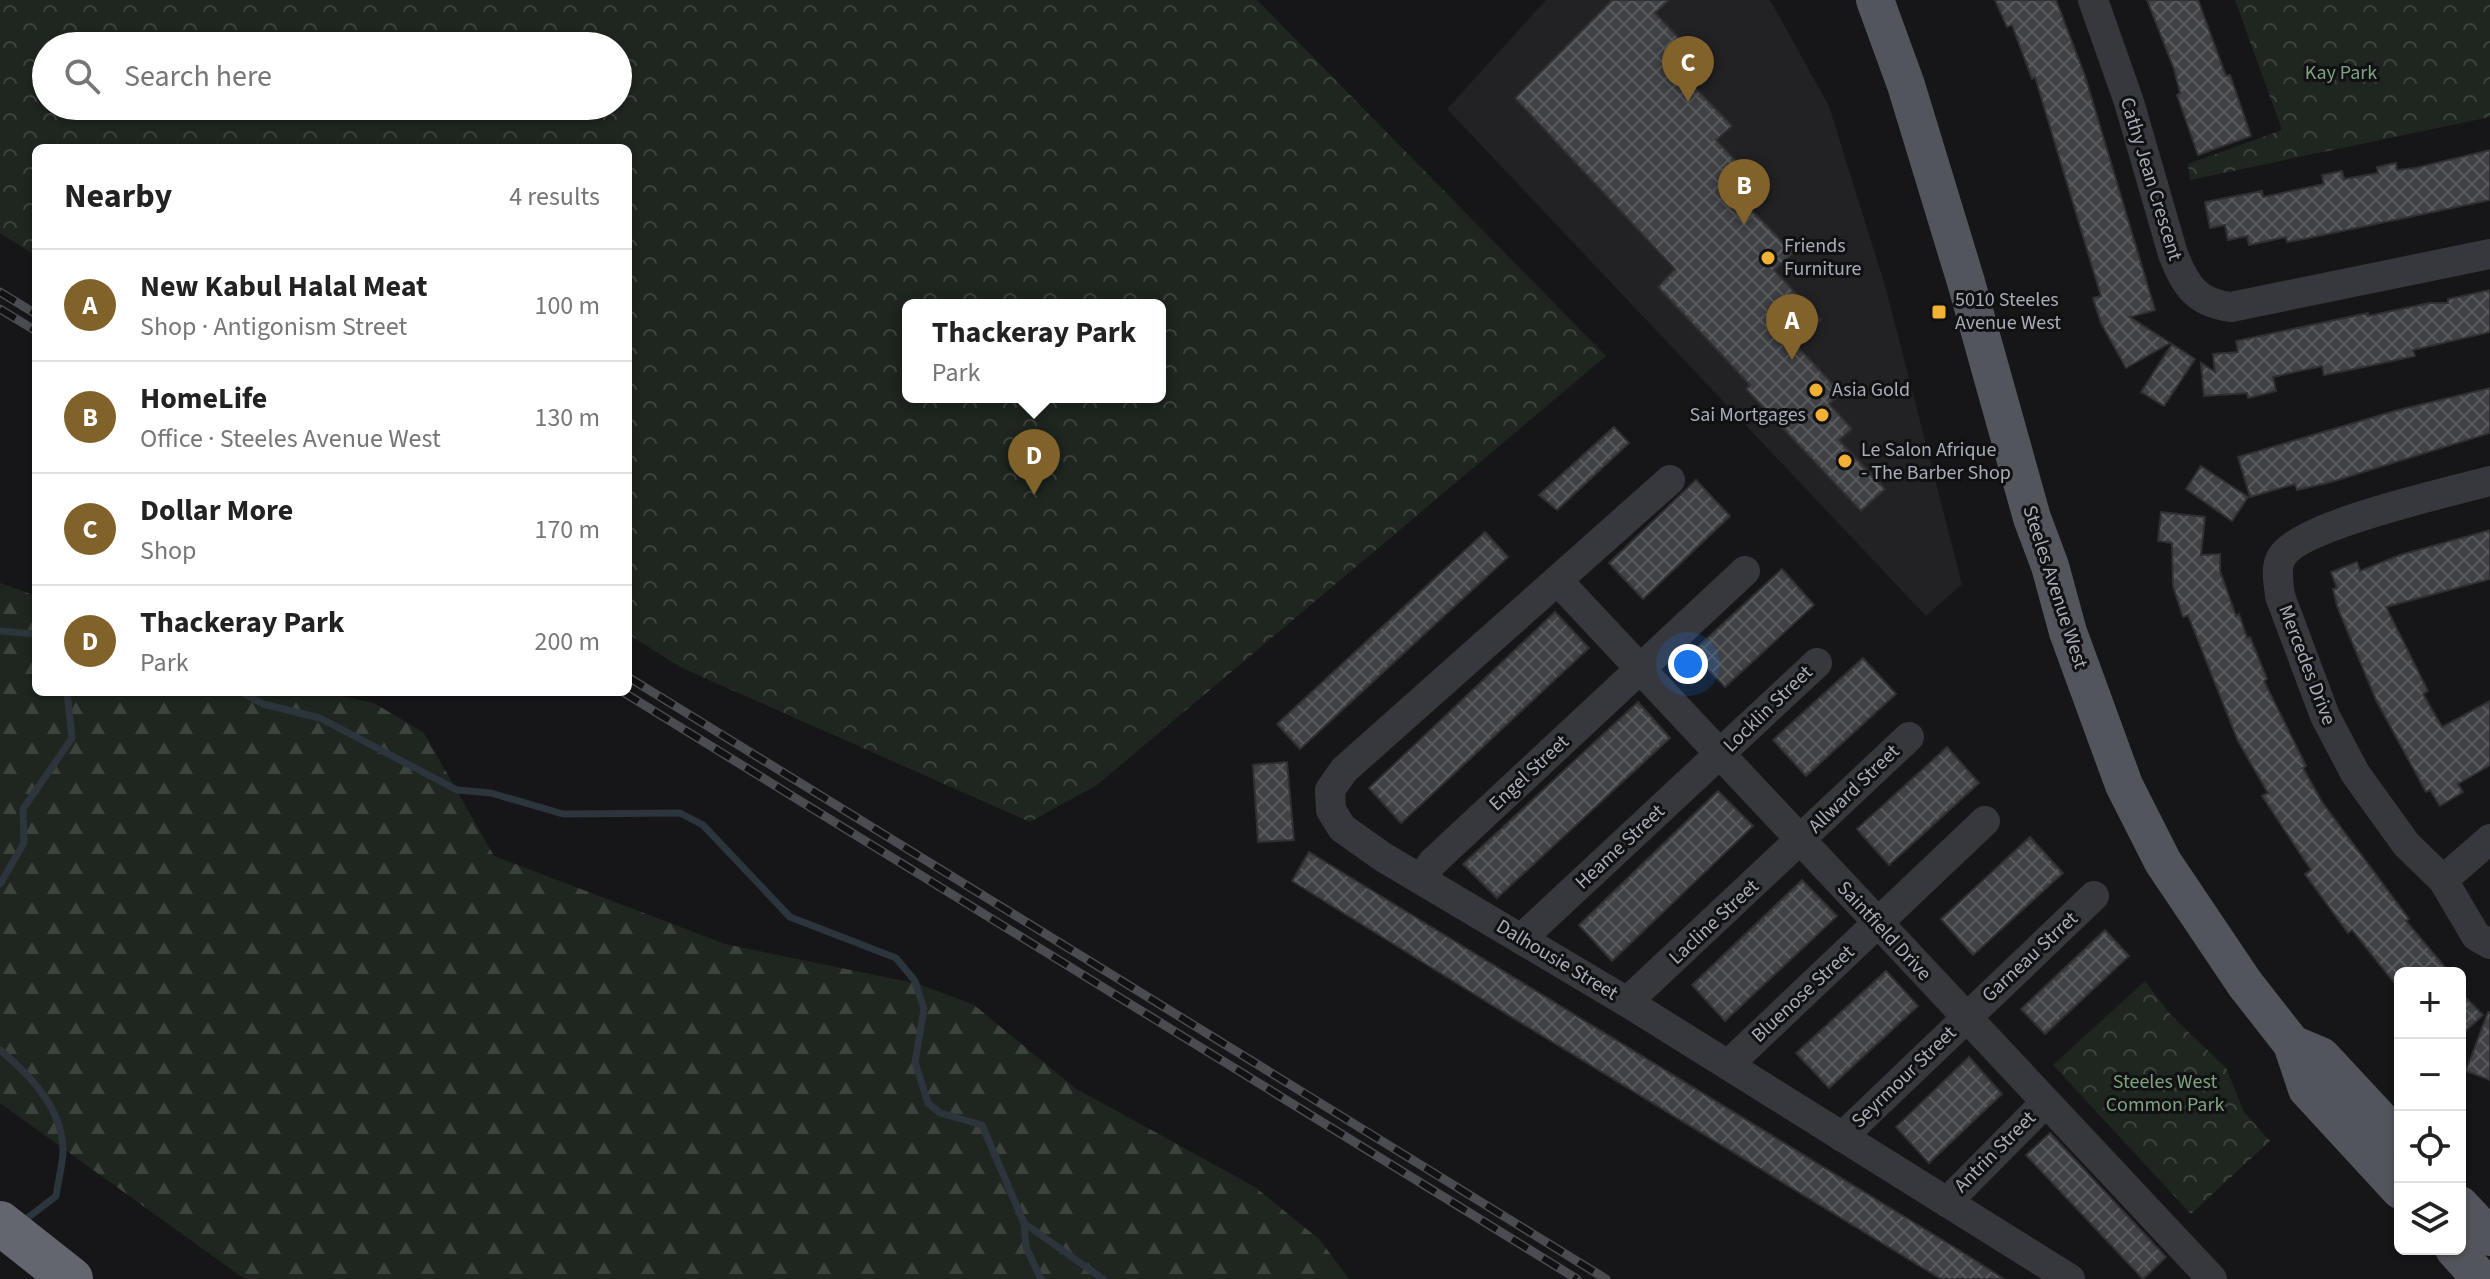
<!DOCTYPE html>
<meta charset="utf-8">
<style>
:root{--surface:#fff;--page:#f2f2f2;--text:#222;--muted:#767676;--line:#e0e0e0;--accent:#80622a}
body{margin:0;font-family:"Source Sans 3",sans-serif;background:var(--page);color:var(--text)}
.controls{position:absolute;right:24px;bottom:24px;display:grid;overflow:hidden;border-radius:12px;box-shadow:0 2px 6px #0004}
.controls button{width:72px;height:72px;display:grid;place-items:center;padding:0;border:0;border-bottom:2px solid var(--line);background:var(--surface);color:var(--text);font:40px sans-serif}
.you{position:absolute;left:1688px;top:664px;width:28px;height:28px;margin:-20px;border:6px solid #fff;border-radius:50%;background:#1a73e8;box-shadow:0 0 0 12px #1a73e833}
.badge{display:grid;place-items:center;width:52px;height:52px;border-radius:50%;background:var(--accent);color:#fff;font-size:26px;font-weight:700}
.pin{position:absolute;translate:-50% -66px;filter:drop-shadow(0 2px 4px #0008)}
.pin::after{content:'';position:absolute;top:42px;width:28px;height:24px;background:inherit;clip-path:polygon(0 0,100% 0,50% 100%)}
.popup{position:absolute;left:902px;top:299px;width:264px;height:104px;box-sizing:border-box;display:grid;place-content:center;border-radius:12px;background:var(--surface);filter:drop-shadow(0 2px 6px #0005);font-size:26px;white-space:nowrap;color:var(--muted)}
.popup b{font-size:30px;color:var(--text)}
.popup::after{content:'';position:absolute;left:50%;top:100%;margin-left:-16px;border:16px solid transparent;border-top-color:var(--surface)}
.list{margin:0;padding:0;list-style:none}
h2{display:flex;justify-content:space-between;align-items:center;height:104px;margin:0;padding:0 32px;font-size:34px}
h2 small{font-size:26px;font-weight:400;color:var(--muted)}
.list li{display:grid;grid-template-columns:52px 1fr auto;gap:24px;align-items:center;box-sizing:border-box;height:112px;padding:0 32px;border-top:2px solid var(--line)}
.list b{display:block;font-size:30px;white-space:nowrap}
.list p{margin:0;font-size:26px;white-space:nowrap;color:var(--muted)}
.list em{font-size:26px;font-style:normal;color:var(--muted)}
.icon{flex:none;width:44px;height:44px;fill:none;stroke:currentColor;stroke-width:2;stroke-linecap:round;stroke-linejoin:round}
.map{position:relative;flex:none;width:2490px;height:1279px;overflow:hidden}
.search{position:absolute;background:var(--surface);box-shadow:0 2px 6px #0004;left:32px;top:32px;width:600px;height:88px;display:flex;align-items:center;gap:20px;box-sizing:border-box;padding:0 28px;border-radius:44px;color:var(--muted);font-size:30px}
.panel{position:absolute;background:var(--surface);box-shadow:0 2px 6px #0004;left:32px;top:144px;width:600px;height:552px;border-radius:12px}
.map>svg:first-child{display:block}
.built{fill:#222225}
.forest{fill:url(#forest-firs)}
.park{fill:url(#park-crowns);fill-rule:evenodd}
.lines{fill:none;stroke-linecap:round;stroke-linejoin:round}
.stream{stroke:#2c353c;stroke-width:7}
.building{fill:url(#building-cross-hatch);stroke:#303034;stroke-width:2}
.minor{stroke:#37383d;stroke-width:30}
.major{stroke:#53555c;stroke-width:38}
.highway{stroke:#63666e;stroke-width:44}
.rail-casing{stroke:#4a4c52;stroke-width:9}
.rail{stroke:#111113;stroke-width:6;stroke-dasharray:18;stroke-linecap:butt}
.poi-dot{fill:#f2b134;stroke:#111113;stroke-width:3}
.labels{text-anchor:middle;dominant-baseline:central;stroke-width:6;stroke-linejoin:round;paint-order:stroke}
.park-label{font-size:20px;fill:#7fa381;stroke:#111113}
.street-label{font-size:20px;fill:#a8adb8;stroke:#111113}
.poi-label{font-size:20px;fill:#a8adb8;stroke:#111113;text-anchor:start}
</style>
<div class="map">
<svg width="2490" height="1279" viewBox="0 0 2490 1279">
<defs>
<pattern id="forest-firs" width="22" height="20" patternUnits="userSpaceOnUse" patternTransform="scale(2)"><rect width="22" height="20" fill="#1e261f"/><path d="M5 1l3.5 6h-7zM16 11l3.5 6h-7z" fill="#3c433d"/></pattern>
<pattern id="park-crowns" width="20" height="18" patternUnits="userSpaceOnUse" patternTransform="scale(2)"><rect width="20" height="18" fill="#1e261f"/><path d="M2 6a3 3 0 1 1 6 0M12 15a3 3 0 1 1 6 0" fill="none" stroke="#3c433d"/></pattern>
<pattern id="building-cross-hatch" width="8" height="8" patternUnits="userSpaceOnUse" patternTransform="scale(2)"><rect width="8" height="8" fill="#404145"/><path d="M0 0l8 8M0 8l8-8" fill="none" stroke="#595a5e"/></pattern>
</defs>
<rect width="100%" height="100%" fill="#161618"/>
<!-- built -->
<polygon class="built" points="1546,0 1770,0 1829,106 1886,289 1962,584 1926,616 1447,109"/>
<!-- forest -->
<polygon class="forest" points="0,583 36,596 36,692 322,692 374,703 424,733 494,856 725,944 919,984 974,1005 1075,1088 1255,1187 1320,1240 1349,1279 246,1279 239,1275 0,1103"/>
<!-- park -->
<g class="park">
<path d="M0,0H1257L1606,356L1097,785L1030,822L680,667L628,634V148H36V256L0,233ZM618,46V106H46V46ZM1160,305V397H908V305Z"/>
<polygon points="2235,0 2490,0 2490,117 2190,180 2188,164 2282,130"/>
<polygon points="2145,981 2170,1014 2226,1068 2244,1112 2270,1141 2191,1214 2053,1065"/>
</g>
<g class="lines">
<!-- stream -->
<g class="stream">
<polyline points="0,631 36,634"/>
<polyline points="241,692 263,704 320,718 457,790 491,793 563,814 680,813 703,825 790,917 896,958 915,981 924,1009 915,1062 928,1103 940,1113 982,1125 1024,1223 1103,1279"/>
<polyline points="0,884 24,843 23,809 72,738 67,692"/>
<path d="M0,1050C31,1076 64,1110 63,1153C62,1167 58,1182 56,1196L21,1223"/>
<polyline points="1024,1223 1026,1247 1041,1279"/>
</g>
</g>
<!-- building -->
<g class="building">
<polygon points="1612,0 1669,0 1655,13 1702,62 1685,77 1732,126 1716,140 1763,189 1746,204 1793,253 1774,270 1821,320 1795,344 1841,393 1829,404 1852,429 1839,440 1885,489 1861,511 1746,389 1750,385 1658,287 1675,269 1515,98"/>
<polygon points="1995,0 2056,0 2085,76 2155,310 2130,317 2170,343 2126,368 2101,323 2093,298 2101,296 2035,77 2032,79 2012,25 2007,27"/>
<polygon points="2147,0 2198,0 2226,76 2230,75 2251,136 2198,155 2177,95 2180,93 2174,69"/>
<polygon points="2490,150 2490,200 2304,239 2287,242 2286,237 2249,245 2247,236 2228,240 2225,225 2210,228 2205,202 2262,191 2263,197 2324,184 2322,175 2342,171 2344,179 2378,173 2377,167 2396,163 2397,170 2415,168"/>
<polygon points="2490,290 2490,332 2413,350 2415,356 2364,367 2324,375 2322,366 2273,377 2276,391 2248,398 2247,393 2204,396 2201,363 2215,372 2213,354 2238,352 2236,341 2368,313 2368,316 2429,303 2448,303 2448,299"/>
<polygon points="2172,344 2195,359 2164,406 2141,392"/>
<polygon points="2490,388 2490,433 2331,482 2297,490 2295,484 2250,497 2238,457 2398,410"/>
<polygon points="1614,427 1629,443 1557,510 1539,495"/>
<polygon points="2201,466 2248,497 2232,521 2186,489"/>
<polygon points="1696,480 1730,516 1643,599 1609,563"/>
<polygon points="2161,512 2205,517 2201,555 2220,554 2220,571 2236,616 2239,614 2247,638 2250,637 2267,679 2264,681 2306,766 2303,768 2322,802 2409,919 2406,921 2450,973 2400,973 2400,990 2352,930 2348,933 2305,874 2311,870 2262,796 2268,793 2238,741 2188,615 2183,617 2173,586 2172,543 2158,541"/>
<polygon points="2490,530 2490,579 2386,607 2428,691 2423,694 2442,727 2490,701 2490,765 2458,784 2463,792 2440,806 2430,790 2426,792 2376,700 2337,606 2333,589 2337,588 2331,572 2357,562 2360,571 2400,555"/>
<polygon points="1485,532 1508,557 1300,749 1277,724"/>
<polygon points="1782,569 1814,605 1725,687 1692,652"/>
<polygon points="1555,612 1589,648 1401,823 1369,788"/>
<polygon points="1863,658 1896,694 1806,776 1773,740"/>
<polygon points="1638,702 1670,738 1497,898 1463,864"/>
<polygon points="1947,747 1979,783 1889,865 1857,829"/>
<polygon points="1287,762 1294,840 1258,842 1253,765"/>
<polygon points="1718,791 1753,826 1612,961 1579,925"/>
<polygon points="2030,837 2063,873 1973,955 1941,919"/>
<polygon points="1309,852 1962,1252 2004,1279 1941,1279 1482,999 1292,881"/>
<polygon points="1802,880 1837,916 1725,1021 1692,985"/>
<polygon points="2105,930 2129,956 2045,1034 2021,1009"/>
<polygon points="1886,971 1918,1006 1829,1088 1796,1053"/>
<polygon points="2460,992 2483,1015 2460,1036"/>
<polygon points="2488,1012 2490,1012 2490,1080 2466,1071"/>
<polygon points="1969,1057 2002,1094 1929,1163 1896,1127"/>
<polygon points="2050,1133 2166,1257 2143,1279 2026,1155"/>
</g>
<g class="lines">
<!-- minor -->
<g class="minor">
<path d="M2093,0L2129,102L2173,254C2185,285 2196,303 2231,307L2490,254"/>
<polyline points="1670,480 1344,770 1330,790 1331,810 1342,828 1383,857 1627,1002 2070,1279"/>
<path d="M2490,481C2450,492 2298,525 2281,558C2275,569 2279,584 2280,596L2325,716L2355,773L2406,844L2443,880L2476,936L2490,944"/>
<polyline points="1558,581 2212,1279"/>
<polyline points="1422,878 1432,863 1745,571"/>
<polyline points="2443,880 2490,839"/>
<polyline points="1521,939 1817,663"/>
<polyline points="1627,1002 1909,737"/>
<polyline points="1728,1065 1985,821"/>
<polyline points="1842,1137 2094,896"/>
<polyline points="1947,1202 2045,1103"/>
</g>
<!-- major -->
<g class="major">
<polyline points="1875,0 1906,85 1966,282 2032,518 2050,566 2068,632 2124,785 2163,862 2245,984 2292,1044 2307,1089 2400,1190"/>
<polyline points="2292,1044 2321,1056 2400,1141"/>
<polyline points="2460,1205 2490,1237"/>
<polyline points="2454,1249 2481,1279"/>
</g>
<!-- highway -->
<polyline class="highway" points="0,1223 71,1279"/>
<defs>
<g id="rail">
<polyline points="0,292 36,314"/>
<polyline points="0,309 36,331"/>
<polyline points="628,677 1606,1279"/>
<polyline points="623,692 1577,1279"/>
</g>
</defs>
<!-- rail casing -->
<use href="#rail" class="rail-casing"/>
<!-- rail -->
<use href="#rail" class="rail"/>
</g>
<!-- markers -->
<g class="poi-dot">
<circle cx="1768" cy="258" r="8"/>
<rect x="1931" y="304" width="16" height="16" rx="4"/>
<circle cx="1816" cy="390" r="8"/>
<circle cx="1822" cy="415" r="8"/>
<circle cx="1845" cy="461" r="8"/>
</g>
<g class="labels">
<!-- park labels -->
<g class="park-label">
<text x="2341" y="73">Kay Park</text>
<text x="2165" y="1082">Steeles West<tspan x="2165" dy="23">Common Park</tspan></text>
</g>
<!-- street labels -->
<g class="street-label">
<text transform="translate(2151 179) rotate(73)">Cathy Jean Crescent</text>
<text transform="translate(2055 587) rotate(72)">Steeles Avenue West</text>
<text transform="translate(2307 665) rotate(69)">Mercedes Drive</text>
<text transform="translate(1768 709) rotate(-44)">Locklin Street</text>
<text transform="translate(1529 773) rotate(-43)">Engel Street</text>
<text transform="translate(1854 789) rotate(-44)">Allward Street</text>
<text transform="translate(1620 847) rotate(-43)">Heame Street</text>
<text transform="translate(1714 922) rotate(-43)">Lacline Street</text>
<text transform="translate(1884 931) rotate(47)">Saintfield Drive</text>
<text transform="translate(2030 957) rotate(-43)">Garneau Strret</text>
<text transform="translate(1557 960) rotate(31)">Dalhousie Street</text>
<text transform="translate(1803 994) rotate(-43)">Bluenose Street</text>
<text transform="translate(1904 1077) rotate(-44)">Seyrmour Street</text>
<text transform="translate(1995 1152) rotate(-45)">Antrin Street</text>
</g>
<!-- poi labels -->
<g class="poi-label">
<text x="1784" y="246">Friends<tspan x="1784" dy="23">Furniture</tspan></text>
<text x="1955" y="300">5010 Steeles<tspan x="1955" dy="23">Avenue West</tspan></text>
<text x="1832" y="390">Asia Gold</text>
<text x="1806" y="415" text-anchor="end">Sai Mortgages</text>
<text x="1861" y="450">Le Salon Afrique<tspan x="1861" dy="23">- The Barber Shop</tspan></text>
</g>
</g>
</svg>
<div class="controls">
<button>+</button>
<button>−</button>
<button><svg class="icon" aria-label="locate" viewBox="0 0 24 24"><circle cx="12" cy="12" r="6"/><path d="M12 2v4M12 18v4M2 12h4M18 12h4"/></svg></button>
<button><svg class="icon" aria-label="layers" viewBox="0 0 24 24"><path d="M12 4l9 5-9 5-9-5zM3 14l9 5 9-5"/></svg></button>
</div>
<div class="you"></div>
<div class="pin badge" style="left:1792px;top:360px">A</div>
<div class="pin badge" style="left:1744px;top:225px">B</div>
<div class="pin badge" style="left:1688px;top:102px">C</div>
<div class="pin badge" style="left:1034px;top:495px">D</div>
<div class="popup"><b>Thackeray Park</b>Park</div>
<div class="search"><svg class="icon" aria-label="search" viewBox="0 0 24 24"><circle cx="10" cy="10" r="6"/><path d="M15 15l6 6"/></svg>Search here</div>
<section class="panel">
<h2>Nearby<small>4 results</small></h2>
<ul class="list">
<li><span class="badge">A</span><div><b>New Kabul Halal Meat</b><p>Shop · Antigonism Street</p></div><em>100 m</em></li>
<li><span class="badge">B</span><div><b>HomeLife</b><p>Office · Steeles Avenue West</p></div><em>130 m</em></li>
<li><span class="badge">C</span><div><b>Dollar More</b><p>Shop</p></div><em>170 m</em></li>
<li><span class="badge">D</span><div><b>Thackeray Park</b><p>Park</p></div><em>200 m</em></li>
</ul>
</section>
</div>
